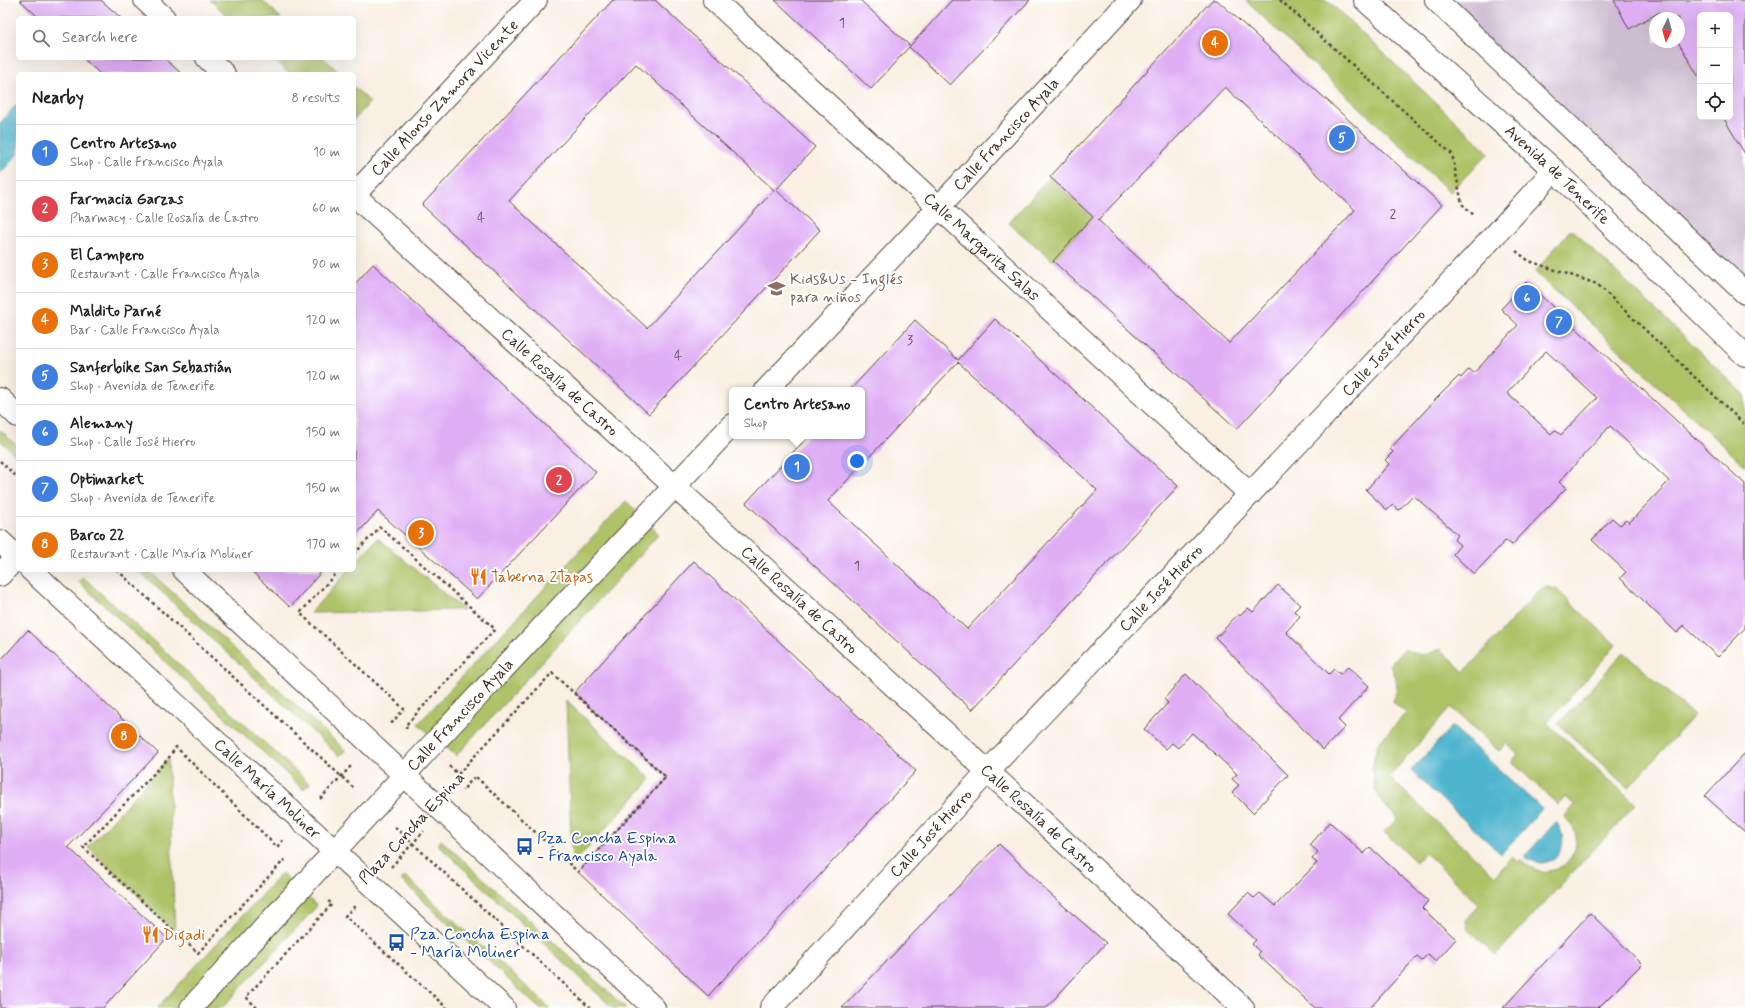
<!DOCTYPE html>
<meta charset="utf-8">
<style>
:root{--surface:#fff;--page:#f2f2f2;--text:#222;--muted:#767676;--line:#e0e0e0;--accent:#c8321e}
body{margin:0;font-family:Mynerve,sans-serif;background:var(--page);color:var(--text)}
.controls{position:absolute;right:12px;top:12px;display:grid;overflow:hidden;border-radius:6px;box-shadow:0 4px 16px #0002}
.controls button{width:36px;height:36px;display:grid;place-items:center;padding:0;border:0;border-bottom:1px solid var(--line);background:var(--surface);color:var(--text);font:20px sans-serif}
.compass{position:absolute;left:1649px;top:12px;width:36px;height:36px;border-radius:50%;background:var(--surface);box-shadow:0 4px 16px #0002;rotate:185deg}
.you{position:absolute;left:857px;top:461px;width:14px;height:14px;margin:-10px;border:3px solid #fff;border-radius:50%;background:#1a73e8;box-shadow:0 0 0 6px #1a73e833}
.badge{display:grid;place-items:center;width:26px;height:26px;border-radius:50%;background:var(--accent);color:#fff;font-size:13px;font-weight:700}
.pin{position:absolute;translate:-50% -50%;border:2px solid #fff;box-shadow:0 1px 4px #0006}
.popup{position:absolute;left:729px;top:387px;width:136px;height:52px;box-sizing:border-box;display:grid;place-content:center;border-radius:6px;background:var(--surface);filter:drop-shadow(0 1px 3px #0005);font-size:13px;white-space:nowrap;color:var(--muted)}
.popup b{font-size:15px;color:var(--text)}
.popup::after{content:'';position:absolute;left:50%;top:100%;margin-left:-8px;border:8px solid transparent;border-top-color:var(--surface)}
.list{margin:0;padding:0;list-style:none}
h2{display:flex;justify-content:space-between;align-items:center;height:52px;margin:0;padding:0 16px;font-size:17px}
h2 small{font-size:13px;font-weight:400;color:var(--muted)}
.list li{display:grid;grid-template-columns:26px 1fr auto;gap:12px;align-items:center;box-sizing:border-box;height:56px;padding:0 16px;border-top:1px solid var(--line)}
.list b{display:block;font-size:15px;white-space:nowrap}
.list p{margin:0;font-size:13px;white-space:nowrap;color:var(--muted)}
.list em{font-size:13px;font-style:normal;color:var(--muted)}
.icon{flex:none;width:22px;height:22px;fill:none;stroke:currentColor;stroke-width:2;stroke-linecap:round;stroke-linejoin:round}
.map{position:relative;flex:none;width:1745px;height:1008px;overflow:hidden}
.search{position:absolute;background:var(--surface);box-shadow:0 4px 16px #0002;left:16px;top:16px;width:340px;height:44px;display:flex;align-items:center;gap:10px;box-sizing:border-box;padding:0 14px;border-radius:6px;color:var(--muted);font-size:15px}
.panel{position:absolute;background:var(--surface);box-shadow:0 4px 16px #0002;left:16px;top:72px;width:340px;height:500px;border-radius:6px}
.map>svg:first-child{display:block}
.industrial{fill:#cebed1;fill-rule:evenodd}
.green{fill:#aec367;stroke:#747642;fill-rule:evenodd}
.water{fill:#4fb5ce;stroke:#457076}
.building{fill:#dfaef5;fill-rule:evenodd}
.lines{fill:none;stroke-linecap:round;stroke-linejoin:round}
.minor-casing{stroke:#58483c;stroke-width:24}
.major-casing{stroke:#58483c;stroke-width:24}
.path{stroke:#58483c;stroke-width:2.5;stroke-dasharray:3 3;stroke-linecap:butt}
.minor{stroke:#fff;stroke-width:22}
.major{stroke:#fff;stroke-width:22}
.labels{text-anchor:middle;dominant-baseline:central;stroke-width:4;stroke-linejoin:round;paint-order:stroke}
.number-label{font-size:14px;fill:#644b54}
.street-label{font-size:16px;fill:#3b2a1e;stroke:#fff}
.education-label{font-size:16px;fill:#785e54;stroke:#fff;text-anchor:start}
.food-label{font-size:16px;fill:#c56008;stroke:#fff;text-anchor:start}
.transit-label{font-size:16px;fill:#164399;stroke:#fff;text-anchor:start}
</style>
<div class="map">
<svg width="1745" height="1008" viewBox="0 0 1745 1008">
<rect width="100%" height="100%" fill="#fff"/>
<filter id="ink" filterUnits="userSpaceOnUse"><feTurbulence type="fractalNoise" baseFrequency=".025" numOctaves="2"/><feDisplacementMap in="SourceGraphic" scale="8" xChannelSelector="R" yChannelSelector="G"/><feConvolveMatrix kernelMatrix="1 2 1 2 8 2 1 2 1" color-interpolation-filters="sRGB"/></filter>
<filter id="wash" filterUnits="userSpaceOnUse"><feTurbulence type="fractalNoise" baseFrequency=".012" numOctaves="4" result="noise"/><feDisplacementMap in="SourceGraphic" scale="16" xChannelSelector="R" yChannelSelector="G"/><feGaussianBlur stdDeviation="0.9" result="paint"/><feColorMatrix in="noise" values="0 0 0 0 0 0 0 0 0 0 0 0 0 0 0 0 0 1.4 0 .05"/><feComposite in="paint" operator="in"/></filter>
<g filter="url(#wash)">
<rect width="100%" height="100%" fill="#f9f0e3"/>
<!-- industrial -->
<path class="industrial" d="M1436,0H1745V293ZM1700,15H1730V117H1700ZM1655,18H1679V42H1655Z"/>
<!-- green -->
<g class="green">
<polygon points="210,0 262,0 281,18 230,18"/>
<polygon points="1245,0 1327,0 1489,153 1450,192"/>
<polygon points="273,58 324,58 341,74 290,74"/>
<polygon points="354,87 370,102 354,120"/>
<polygon points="1050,177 1093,217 1053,261 1009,223"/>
<polygon points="1571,229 1745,395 1745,466 1535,272"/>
<polygon points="0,430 18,447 18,457 0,440"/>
<polygon points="626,501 659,534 456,756 418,724"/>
<polygon points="378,538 464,610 310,613 349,570 354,570 354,564"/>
<polygon points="138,570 148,570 346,751 339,756"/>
<polygon points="83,577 310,784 303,789 79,582"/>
<path d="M1546,587L1556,589L1616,645L1547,723L1636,804L1496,955L1468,930L1466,919L1479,905L1425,852L1416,862L1384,832L1398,818L1384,805L1375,790L1372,770L1377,745L1406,713L1393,702C1399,686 1398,680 1390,665L1404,649C1420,656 1424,657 1440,649L1464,672L1540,590ZM1451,707L1499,751L1507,743L1518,754L1512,762L1558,805L1565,797L1575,805L1564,817C1567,821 1574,827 1575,832C1582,856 1557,879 1534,869C1529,867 1525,863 1521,860L1517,862L1513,856L1495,876L1389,777Z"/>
<polygon points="1624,652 1694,716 1628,788 1558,724"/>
<polygon points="566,701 651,779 572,865"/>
<polygon points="168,759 175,932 88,847"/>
<polygon points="441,840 626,1008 613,1008 437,844"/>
<polygon points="282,873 317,906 222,1008 157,1008"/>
<polygon points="405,876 550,1008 539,1008 401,880"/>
</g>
<!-- water -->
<g class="water">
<polygon points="17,104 18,105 18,153 0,174 0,123"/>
<polygon points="1452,726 1542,809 1501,854 1411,771"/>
<path d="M1556,822C1568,837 1564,860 1542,863C1536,863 1530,860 1524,857Z"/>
</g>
<g id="blocks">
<!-- building -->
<g class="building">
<polygon points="20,0 101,0 121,18 39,18"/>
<path d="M613,0H655L815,147L776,190L820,230L649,414L422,205ZM636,64L774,190L647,328L509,201Z"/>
<polygon points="775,0 860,0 910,46 952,0 1030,0 950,85 909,47 871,89"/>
<path d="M1212,0H1217L1442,205L1237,429L1053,261L1093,217L1050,177ZM1225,87L1355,210L1229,343L1098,220Z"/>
<polygon points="1614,0 1745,0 1745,154 1723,117 1730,117 1730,15 1700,15 1700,79 1678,42 1679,18 1664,18 1660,12 1629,29"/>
<polygon points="83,58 164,58 182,74 100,74"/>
<polygon points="373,264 596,472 477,599 378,511 354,537 354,285"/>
<path d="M1526,282L1745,484V628L1718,657L1683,625L1677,633L1620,578L1626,572L1592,540L1612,518L1620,525L1626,520L1629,523L1669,481L1610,426L1559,482L1566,488L1512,545L1506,540L1474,574L1453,554L1460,545L1454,540L1458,535L1413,495L1399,510L1393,505L1387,510L1366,490L1389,464L1385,460L1393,452L1390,449L1436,399L1459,376L1461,378L1469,369L1474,373L1518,325L1501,309ZM1546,351L1597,398L1561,435L1555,430L1551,434L1507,393Z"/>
<path d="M995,319L1178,486L972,710L746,503L808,436H862V390H850L915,320L958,360ZM958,362L1097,490L967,629L828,501Z"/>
<polygon points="694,561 916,771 708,996 578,872 666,777 574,693"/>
<polygon points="250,570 323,570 290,607"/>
<polygon points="1278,585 1300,605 1294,611 1300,616 1286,632 1329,674 1334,669 1340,674 1348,667 1369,686 1338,720 1345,727 1323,750 1216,638 1238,614 1240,616 1248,608 1253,612"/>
<polygon points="28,630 158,753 68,847 167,938 103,1008 0,1008 0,661"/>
<polygon points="1186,674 1288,775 1253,813 1232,792 1239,785 1232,779 1237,774 1192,733 1178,748 1172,743 1166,749 1144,729 1168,703 1164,699"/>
<polygon points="1745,753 1745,832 1705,796"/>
<polygon points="1330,822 1364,854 1370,847 1428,901 1422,908 1456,939 1436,961 1428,954 1422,960 1417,956 1370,1008 1315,1008 1258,955 1260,952 1252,944 1256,940 1228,914 1248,893 1254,898 1260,893 1275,906 1317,863 1312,859 1318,852 1310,845"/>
<polygon points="999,844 1042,885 1041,886 1106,943 1046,1008 842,1008"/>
<polygon points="1590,913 1642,964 1598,1008 1503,1008"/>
</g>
</g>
</g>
<g filter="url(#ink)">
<use href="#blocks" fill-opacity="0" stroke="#58483c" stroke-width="1"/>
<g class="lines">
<defs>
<g id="minor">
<polyline points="145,0 164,18"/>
<path id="s1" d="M714,0L1250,494"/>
<polyline points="207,58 224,74"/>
<path id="s2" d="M354,195L1027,807L1243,1008"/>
<path id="s3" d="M354,195L536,0"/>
<path id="s4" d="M766,390L939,207L1130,0"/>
<polyline points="0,399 18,416"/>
<polyline points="0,541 18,558"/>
<path id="s5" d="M31,570L504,1008"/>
<polyline points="184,570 654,1008"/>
<polyline points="0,575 18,556"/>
<path id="s6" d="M191,1008L429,748L732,425"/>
<path id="s7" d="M771,1008L987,772L1495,235L1554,170"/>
</g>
<g id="major">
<path id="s8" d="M1365,0L1554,170L1745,355"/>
<polyline points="1436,0 1745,293"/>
</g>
</defs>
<!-- minor casing -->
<use href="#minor" class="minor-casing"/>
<!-- major casing -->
<use href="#major" class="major-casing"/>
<!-- path -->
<g class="path">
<polyline points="1280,0 1452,154 1462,204 1475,216"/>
<polyline points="1516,251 1529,261 1597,284 1745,425"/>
<polyline points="0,461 18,478"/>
<polyline points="354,554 380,527 495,629 405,726 408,729"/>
<polyline points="117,570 355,789"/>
<polyline points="339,570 300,613 404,709 390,725"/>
<polyline points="449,766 458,774 552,673 666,777 578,872 475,776 462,791"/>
<polyline points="320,799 352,765"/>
<polyline points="395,827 590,1008"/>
<polyline points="283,840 277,847 176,747 168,759 83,847 198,953 284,860 287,863"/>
<polyline points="391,867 424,831"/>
<polyline points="355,906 345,916 447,1008"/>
<polyline points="257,1008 246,997 332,904 326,899"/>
</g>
<!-- minor -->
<use href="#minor" class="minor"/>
<!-- major -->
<use href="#major" class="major"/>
</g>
</g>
<!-- icons -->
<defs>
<symbol id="school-bare" viewBox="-9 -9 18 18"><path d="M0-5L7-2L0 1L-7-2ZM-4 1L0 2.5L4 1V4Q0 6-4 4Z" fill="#8d6e63" stroke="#fff" stroke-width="2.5" paint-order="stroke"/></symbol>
<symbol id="restaurant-bare" viewBox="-9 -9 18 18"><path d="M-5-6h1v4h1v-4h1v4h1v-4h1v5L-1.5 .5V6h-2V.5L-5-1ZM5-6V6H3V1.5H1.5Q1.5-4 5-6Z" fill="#e8710a" stroke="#fff" stroke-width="2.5" paint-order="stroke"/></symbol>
<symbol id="bus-bare" viewBox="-9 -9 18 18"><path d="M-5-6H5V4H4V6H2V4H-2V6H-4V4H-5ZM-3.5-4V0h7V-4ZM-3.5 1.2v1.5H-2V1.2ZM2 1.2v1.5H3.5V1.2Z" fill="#1a4fb4" stroke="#fff" stroke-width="2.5" paint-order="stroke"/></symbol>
</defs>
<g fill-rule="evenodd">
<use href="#school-bare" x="764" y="276" width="25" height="25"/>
<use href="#restaurant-bare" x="466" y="564" width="25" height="25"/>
<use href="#bus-bare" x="512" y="834" width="25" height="25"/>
<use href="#restaurant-bare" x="138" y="922" width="25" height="25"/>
<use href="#bus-bare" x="384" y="930" width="25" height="25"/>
</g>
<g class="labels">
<!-- number labels -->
<g class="number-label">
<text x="842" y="23">1</text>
<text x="1393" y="214">2</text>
<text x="481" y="218">4</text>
<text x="910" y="340">3</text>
<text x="678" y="356">4</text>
<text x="857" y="566">1</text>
</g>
<!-- street labels -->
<g class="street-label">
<text stroke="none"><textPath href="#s3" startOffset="133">Calle Alonso Zamora Vicente</textPath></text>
<text stroke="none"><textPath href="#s4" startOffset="351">Calle Francisco Ayala</textPath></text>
<text stroke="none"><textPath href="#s8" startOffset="260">Avenida de Tenerife</textPath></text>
<text stroke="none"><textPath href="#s1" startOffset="364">Calle Margarita Salas</textPath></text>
<text stroke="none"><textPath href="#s7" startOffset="897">Calle José Hierro</textPath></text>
<text stroke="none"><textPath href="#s2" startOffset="278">Calle Rosalía de Castro</textPath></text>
<text stroke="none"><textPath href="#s7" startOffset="573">Calle José Hierro</textPath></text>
<text stroke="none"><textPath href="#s2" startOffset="602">Calle Rosalía de Castro</textPath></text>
<text stroke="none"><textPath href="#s6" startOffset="398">Calle Francisco Ayala</textPath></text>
<text stroke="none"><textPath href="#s5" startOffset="322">Calle María Moliner</textPath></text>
<text stroke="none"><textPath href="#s2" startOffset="926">Calle Rosalía de Castro</textPath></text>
<text transform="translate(412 828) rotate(-47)">Plaza Concha Espina</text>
<text stroke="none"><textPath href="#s7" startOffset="237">Calle José Hierro</textPath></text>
</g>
<!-- education labels -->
<g class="education-label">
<text x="790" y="279">Kids&amp;Us - Inglés<tspan x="790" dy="18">para niños</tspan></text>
</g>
<!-- food labels -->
<g class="food-label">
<text x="491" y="577">Taberna 2Tapas</text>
<text x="163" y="935">Digadi</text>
</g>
<!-- transit labels -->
<g class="transit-label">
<text x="537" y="838">Pza. Concha Espina<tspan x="537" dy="18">- Francisco Ayala</tspan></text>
<text x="410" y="934">Pza. Concha Espina<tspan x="410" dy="18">- María Moliner</tspan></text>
</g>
</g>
</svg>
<div class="controls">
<button>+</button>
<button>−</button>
<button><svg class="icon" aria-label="locate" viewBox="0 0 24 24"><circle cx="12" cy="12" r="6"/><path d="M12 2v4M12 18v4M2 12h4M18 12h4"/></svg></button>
</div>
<svg class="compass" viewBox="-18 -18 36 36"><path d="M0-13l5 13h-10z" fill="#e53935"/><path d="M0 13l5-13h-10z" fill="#767676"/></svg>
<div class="you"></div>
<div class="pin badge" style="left:797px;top:467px;background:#3f7fe0">1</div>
<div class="popup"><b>Centro Artesano</b>Shop</div>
<div class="pin badge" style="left:559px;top:480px;background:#e0444e">2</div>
<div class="pin badge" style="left:421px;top:533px;background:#e8710a">3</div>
<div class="pin badge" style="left:1215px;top:43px;background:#e8710a">4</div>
<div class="pin badge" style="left:1342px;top:138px;background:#3f7fe0">5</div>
<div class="pin badge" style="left:1527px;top:298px;background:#3f7fe0">6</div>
<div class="pin badge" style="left:1559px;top:322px;background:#3f7fe0">7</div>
<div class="pin badge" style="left:124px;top:736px;background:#e8710a">8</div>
<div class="search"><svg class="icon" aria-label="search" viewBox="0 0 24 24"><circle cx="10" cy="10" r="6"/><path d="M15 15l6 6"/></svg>Search here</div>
<section class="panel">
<h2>Nearby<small>8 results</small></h2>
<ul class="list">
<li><span class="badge" style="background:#3f7fe0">1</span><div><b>Centro Artesano</b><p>Shop · Calle Francisco Ayala</p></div><em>10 m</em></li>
<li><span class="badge" style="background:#e0444e">2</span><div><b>Farmacia Garzas</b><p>Pharmacy · Calle Rosalía de Castro</p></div><em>60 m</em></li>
<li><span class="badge" style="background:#e8710a">3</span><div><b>El Campero</b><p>Restaurant · Calle Francisco Ayala</p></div><em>90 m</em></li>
<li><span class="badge" style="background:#e8710a">4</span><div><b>Maldito Parné</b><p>Bar · Calle Francisco Ayala</p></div><em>120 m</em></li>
<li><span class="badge" style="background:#3f7fe0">5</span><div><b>Sanferbike San Sebastián</b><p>Shop · Avenida de Tenerife</p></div><em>120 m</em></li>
<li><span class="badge" style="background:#3f7fe0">6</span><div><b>Alemany</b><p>Shop · Calle José Hierro</p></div><em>150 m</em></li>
<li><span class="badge" style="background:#3f7fe0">7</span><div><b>Optimarket</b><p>Shop · Avenida de Tenerife</p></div><em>150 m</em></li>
<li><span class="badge" style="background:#e8710a">8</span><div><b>Barco 22</b><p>Restaurant · Calle María Moliner</p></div><em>170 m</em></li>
</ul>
</section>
</div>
